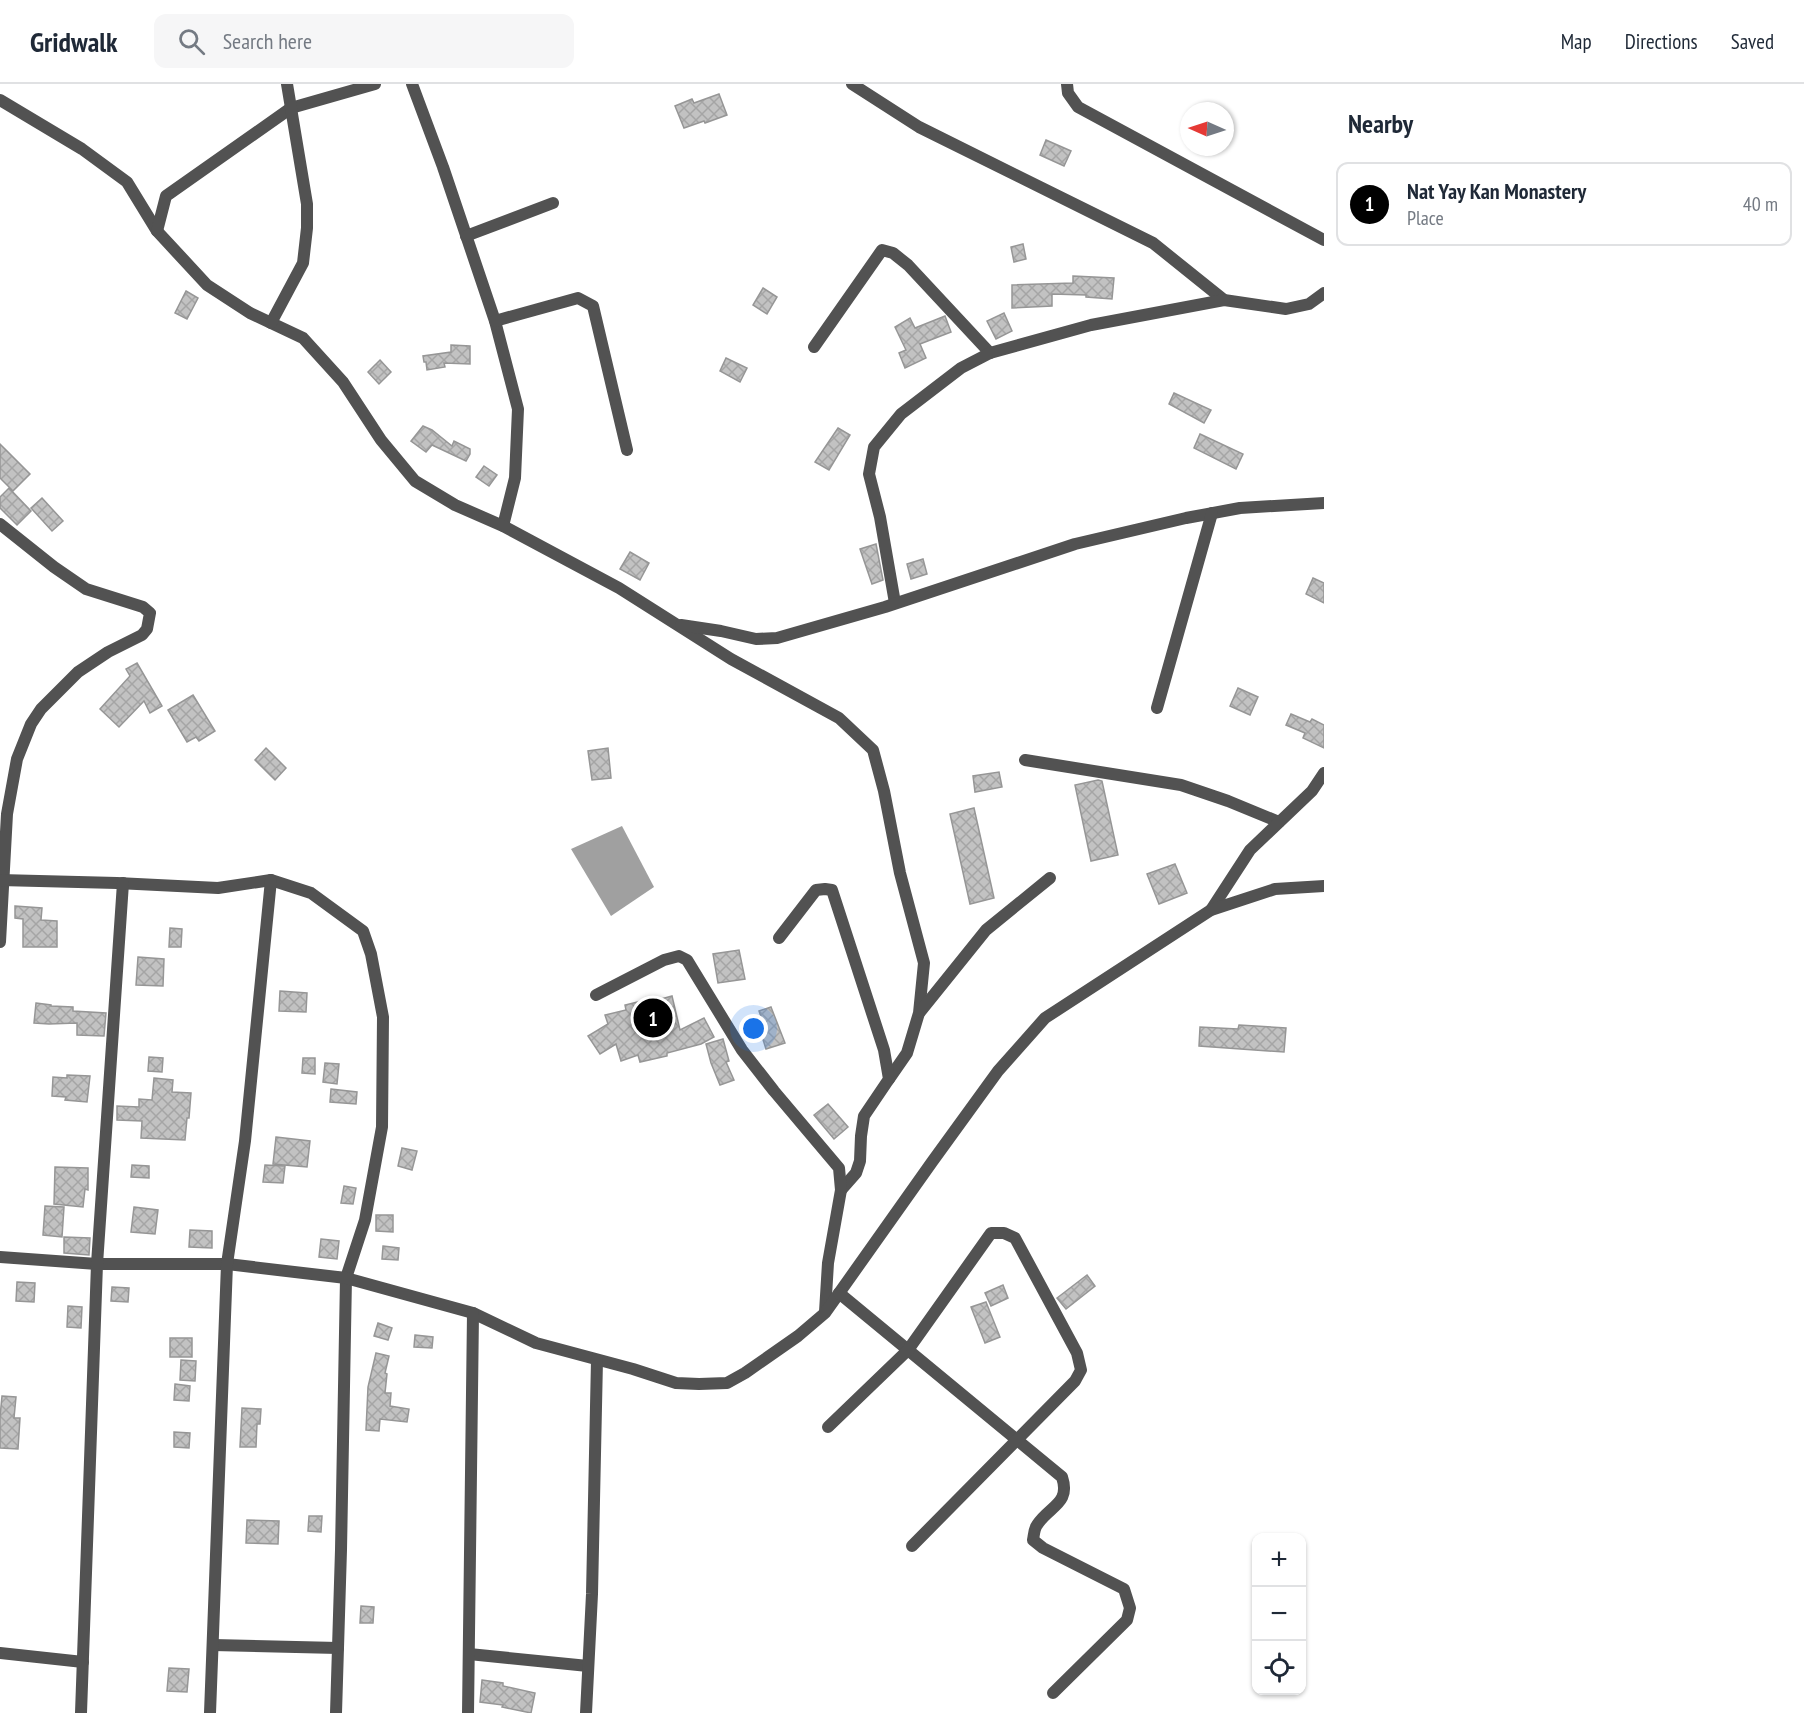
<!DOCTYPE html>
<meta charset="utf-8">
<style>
:root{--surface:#fff;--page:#f6f6f7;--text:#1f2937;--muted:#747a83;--line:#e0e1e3;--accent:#000}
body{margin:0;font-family:"PT Sans Narrow",sans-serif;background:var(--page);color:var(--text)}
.controls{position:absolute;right:18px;bottom:18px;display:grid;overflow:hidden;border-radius:12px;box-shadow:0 2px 4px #0004}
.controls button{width:54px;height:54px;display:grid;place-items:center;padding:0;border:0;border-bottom:2px solid var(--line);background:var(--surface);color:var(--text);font:30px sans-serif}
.compass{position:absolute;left:1180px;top:18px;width:54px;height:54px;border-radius:50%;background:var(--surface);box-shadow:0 2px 4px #0004;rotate:273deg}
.you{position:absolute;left:754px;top:945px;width:21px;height:21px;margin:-15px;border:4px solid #fff;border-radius:50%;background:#1a73e8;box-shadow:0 0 0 9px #1a73e833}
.badge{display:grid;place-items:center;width:39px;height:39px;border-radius:50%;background:var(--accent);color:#fff;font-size:20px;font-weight:700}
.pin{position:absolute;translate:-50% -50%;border:3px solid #fff;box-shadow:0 2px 6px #0006}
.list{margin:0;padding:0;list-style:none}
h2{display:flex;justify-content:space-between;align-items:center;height:78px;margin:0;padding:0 24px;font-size:26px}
h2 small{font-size:20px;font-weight:400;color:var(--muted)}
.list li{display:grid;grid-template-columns:39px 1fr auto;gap:18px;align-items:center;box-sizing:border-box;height:84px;margin:0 12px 12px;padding:0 12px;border:2px solid var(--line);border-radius:12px}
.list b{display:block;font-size:22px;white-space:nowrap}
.list p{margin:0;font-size:20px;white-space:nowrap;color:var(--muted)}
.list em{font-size:20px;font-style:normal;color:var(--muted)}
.icon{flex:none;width:33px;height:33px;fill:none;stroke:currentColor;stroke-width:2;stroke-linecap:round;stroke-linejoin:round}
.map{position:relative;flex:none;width:1324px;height:1629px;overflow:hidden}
header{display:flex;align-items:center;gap:36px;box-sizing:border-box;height:84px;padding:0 30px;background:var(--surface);border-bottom:2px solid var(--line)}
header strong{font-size:28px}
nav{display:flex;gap:33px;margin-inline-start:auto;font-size:21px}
.search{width:420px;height:54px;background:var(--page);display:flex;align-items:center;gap:15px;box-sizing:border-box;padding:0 21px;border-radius:12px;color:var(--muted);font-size:22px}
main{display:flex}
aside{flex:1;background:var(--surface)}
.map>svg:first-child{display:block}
.water{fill:#a0a0a0}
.building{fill:url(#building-cross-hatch);stroke:#969696;stroke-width:1.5}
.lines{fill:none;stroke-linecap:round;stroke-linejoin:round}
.minor{stroke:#525252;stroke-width:12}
</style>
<header>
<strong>Gridwalk</strong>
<div class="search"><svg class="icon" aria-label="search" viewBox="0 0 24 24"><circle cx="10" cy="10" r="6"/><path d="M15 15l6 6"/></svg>Search here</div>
<nav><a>Map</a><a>Directions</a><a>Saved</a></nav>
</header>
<main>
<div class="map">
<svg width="1324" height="1629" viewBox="0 0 1324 1629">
<defs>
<pattern id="building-cross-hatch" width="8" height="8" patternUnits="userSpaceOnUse" patternTransform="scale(1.5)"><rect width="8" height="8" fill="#c2c2c2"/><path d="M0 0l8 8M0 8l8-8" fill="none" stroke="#a5a5a5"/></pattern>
</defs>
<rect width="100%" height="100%" fill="#fff"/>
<!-- water -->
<polygon class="water" points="622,742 654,803 611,832 571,765"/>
<!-- building -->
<g class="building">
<polygon points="719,10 727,31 705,39 704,37 684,44 675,22 692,15 694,19"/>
<polygon points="1046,56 1071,67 1064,82 1040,71"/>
<polygon points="1023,160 1026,175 1014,178 1011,163"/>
<polygon points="1073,192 1114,194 1112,215 1086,213 1086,211 1052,210 1052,222 1012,224 1012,201 1073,199"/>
<polygon points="763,204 777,213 767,230 753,221"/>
<polygon points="186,207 198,214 187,235 175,229"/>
<polygon points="1004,229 1012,247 996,255 987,237"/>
<polygon points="945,232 951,248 920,260 926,274 905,284 899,269 906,266 895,243 910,234 915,244"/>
<polygon points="451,261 470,262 470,280 444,279 445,283 427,286 426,278 424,278 423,272 451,268"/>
<polygon points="726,274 747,284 740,298 720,287"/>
<polygon points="380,276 391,288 379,300 368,288"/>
<polygon points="1174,309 1211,326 1204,339 1169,320"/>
<polygon points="423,342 432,346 452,362 454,357 470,365 470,370 466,377 432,361 426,368 411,357"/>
<polygon points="838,344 850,351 829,386 815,378"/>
<polygon points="1200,350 1243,370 1236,385 1194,364"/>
<polygon points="0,360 30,390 13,407 0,394"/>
<polygon points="484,382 497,391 489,402 476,393"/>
<polygon points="9,404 31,427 17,441 0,424 0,413"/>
<polygon points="42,414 63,437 52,447 31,424"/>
<polygon points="876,460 883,496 872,500 860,465"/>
<polygon points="630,468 649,479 640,496 620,485"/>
<polygon points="923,475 927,490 911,495 907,480"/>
<polygon points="1313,494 1324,499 1324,519 1306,510"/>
<polygon points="137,579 162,622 150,629 144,617 119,643 100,625 130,592 126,585"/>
<polygon points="1238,604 1258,613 1250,631 1230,622"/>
<polygon points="193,611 215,647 199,657 196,653 187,658 168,626"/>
<polygon points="1291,630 1310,638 1312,635 1324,641 1324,664 1303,654 1305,649 1286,641"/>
<polygon points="266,664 286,684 275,696 255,676"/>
<polygon points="608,664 611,694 592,696 588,667"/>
<polygon points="999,688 1002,703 975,708 973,692"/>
<polygon points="1098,696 1102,697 1118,771 1091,777 1075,701"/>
<polygon points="974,724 994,814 970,820 950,730"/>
<polygon points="1175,780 1187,809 1159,820 1147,790"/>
<polygon points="15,822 42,824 41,836 57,837 57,863 23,863 23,835 15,834"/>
<polygon points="170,844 182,845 181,863 169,863"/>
<polygon points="739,866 745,895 718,899 713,870"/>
<polygon points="138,873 164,875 163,902 136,901"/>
<polygon points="280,907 307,909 306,928 279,927"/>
<polygon points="672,912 680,946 704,934 714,953 701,960 667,969 667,972 640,978 638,971 621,977 616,960 600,970 588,952 608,940 605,931 626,926 625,921 654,914 654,917"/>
<polygon points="36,919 51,921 51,922 73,923 73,927 106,929 104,952 77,951 77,939 49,940 34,939"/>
<polygon points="771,923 785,959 766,965 760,946 765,944 759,927"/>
<polygon points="1239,941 1286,944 1284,968 1199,962 1200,943 1238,945"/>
<polygon points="723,955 729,977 726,978 734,996 720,1001 711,979 706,960"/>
<polygon points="149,973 163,974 162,988 148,987"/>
<polygon points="303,974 315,974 315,990 302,989"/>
<polygon points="325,979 339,980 337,1000 323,998"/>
<polygon points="67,991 90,992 87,1018 65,1016 66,1013 52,1012 53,993 67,994"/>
<polygon points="154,994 173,996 172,1008 191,1009 189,1034 187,1034 185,1056 141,1054 142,1037 117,1036 117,1022 139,1023 139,1015 152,1016"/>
<polygon points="331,1005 357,1008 356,1020 330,1018"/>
<polygon points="828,1020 848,1043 834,1055 814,1031"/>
<polygon points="276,1053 310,1057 307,1083 273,1080"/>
<polygon points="402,1064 417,1067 412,1086 398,1082"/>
<polygon points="132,1081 149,1082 149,1094 131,1093"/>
<polygon points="265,1081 285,1082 283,1099 263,1098"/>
<polygon points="55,1083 88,1084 88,1106 85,1105 83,1123 54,1120"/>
<polygon points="344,1102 356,1104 353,1120 341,1119"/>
<polygon points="45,1122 64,1123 62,1153 43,1151"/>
<polygon points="134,1123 158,1126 155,1150 131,1148"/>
<polygon points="376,1131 393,1131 393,1148 376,1147"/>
<polygon points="190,1146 212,1147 212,1164 189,1163"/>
<polygon points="64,1153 90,1154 89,1171 64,1169"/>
<polygon points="321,1155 339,1157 337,1175 319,1173"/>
<polygon points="383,1162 399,1164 398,1176 382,1175"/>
<polygon points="1087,1191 1095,1202 1066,1225 1057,1214"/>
<polygon points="17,1198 35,1199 34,1218 16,1217"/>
<polygon points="1003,1201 1008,1214 991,1222 985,1209"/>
<polygon points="112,1203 129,1204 128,1218 111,1217"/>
<polygon points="986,1218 1000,1253 985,1259 971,1223"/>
<polygon points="68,1222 82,1223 81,1244 67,1243"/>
<polygon points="378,1239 392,1244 388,1256 374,1252"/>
<polygon points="415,1251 433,1253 432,1264 414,1263"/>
<rect x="170" y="1254" width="22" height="19"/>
<polygon points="376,1269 389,1272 385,1289 387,1290 385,1309 391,1309 390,1322 409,1325 407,1338 380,1335 379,1347 366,1346 368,1303"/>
<polygon points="181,1276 196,1277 195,1297 180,1296"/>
<polygon points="175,1300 190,1302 189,1317 174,1316"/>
<polygon points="2,1312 16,1313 14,1334 20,1334 18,1365 0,1364 0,1333"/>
<polygon points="242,1324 261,1325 260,1340 257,1340 256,1363 240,1363"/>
<polygon points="174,1348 190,1349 189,1364 174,1363"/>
<polygon points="309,1432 322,1432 321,1448 308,1447"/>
<polygon points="247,1436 279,1437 278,1460 246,1459"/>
<polygon points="361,1522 374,1523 373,1539 360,1539"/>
<polygon points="169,1584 189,1585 187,1608 167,1607"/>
<polygon points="482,1596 503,1599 503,1602 535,1609 531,1629 502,1623 503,1621 480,1618"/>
</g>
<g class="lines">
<!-- minor -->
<g class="minor">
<polyline points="412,0 443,83 495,237 518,325 515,394 503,442"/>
<polyline points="852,0 919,43 1153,159 1224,216 1286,225 1309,220 1324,209"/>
<polyline points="1067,0 1068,9 1078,23 1324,156"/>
<polyline points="0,16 82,65 127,98 157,147 207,201 250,229 303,254 343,298 381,356 415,397 455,421 503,442 619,504 731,575 839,634 873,666 884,707 900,789 924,879 919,929 907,969 889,995"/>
<polyline points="157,147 166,112 291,24 375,0"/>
<polyline points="466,152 553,119"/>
<polyline points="495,237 578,214 593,222 627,366"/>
<polyline points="271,239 303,179 307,144 307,120 287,0"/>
<polyline points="814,263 882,166 893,169 908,181 990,269"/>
<polyline points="0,440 54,483 86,505 143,523 150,529 147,545 142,551 108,568 78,588 41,625 31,640 17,675 7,730 0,858"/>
<polyline points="895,519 880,433 869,390 874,363 901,330 961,284 990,269 1091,241 1224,216"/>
<polyline points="681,541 721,547 756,555 777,554 885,523 1075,460 1186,434 1240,424 1324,419"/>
<polyline points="1157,624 1212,429"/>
<polyline points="1025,676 1181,701 1228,717 1279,738"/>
<polyline points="0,796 117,799 218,804 271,796 311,809 363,847 371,870 383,933 382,1043 365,1136 346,1194 341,1466 336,1629"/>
<polyline points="1211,826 1250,766 1312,707 1324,689"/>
<polyline points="779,854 816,806 825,805 832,806 884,966 889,995 864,1032 861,1052 860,1077 856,1089 841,1106"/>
<polyline points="596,911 664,876 679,872 687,876 742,966 774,1007 839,1084 841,1106 828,1179 825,1228"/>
<polyline points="920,928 986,846 1050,794"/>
<polyline points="0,1173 97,1180 227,1180 346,1194 473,1229 536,1259 633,1285 676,1299 699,1300 727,1299 745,1289 798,1252 825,1229 932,1078 998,987 1045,934 1211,826 1275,805 1324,802"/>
<path d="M839,1209L1062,1393C1071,1420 1049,1422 1037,1441C1034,1445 1034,1451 1033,1456L1043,1464L1124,1505L1130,1524L1127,1536L1053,1609"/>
<polyline points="828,1343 908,1266 991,1149 1004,1149 1015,1154 1077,1269 1081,1286 1075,1297 912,1462"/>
<polyline points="213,1561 338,1564"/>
<polyline points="0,1569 83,1578"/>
<polyline points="469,1570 588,1582"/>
<polyline points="81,1629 97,1180 123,799"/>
<polyline points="210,1629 227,1180 245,1057 271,796"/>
<polyline points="468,1629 473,1229"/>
<polyline points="586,1629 592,1510 597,1276"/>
</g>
</g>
</svg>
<div class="controls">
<button>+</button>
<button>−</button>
<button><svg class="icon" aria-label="locate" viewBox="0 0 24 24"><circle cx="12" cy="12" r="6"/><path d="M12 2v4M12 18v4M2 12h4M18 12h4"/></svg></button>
</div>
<svg class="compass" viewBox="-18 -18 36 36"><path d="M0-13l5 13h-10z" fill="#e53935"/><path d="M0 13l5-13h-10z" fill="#747a83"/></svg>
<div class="you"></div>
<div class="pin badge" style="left:653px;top:934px">1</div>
</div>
<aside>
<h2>Nearby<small></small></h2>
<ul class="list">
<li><span class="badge">1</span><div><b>Nat Yay Kan Monastery</b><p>Place</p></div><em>40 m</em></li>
</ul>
</aside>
</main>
